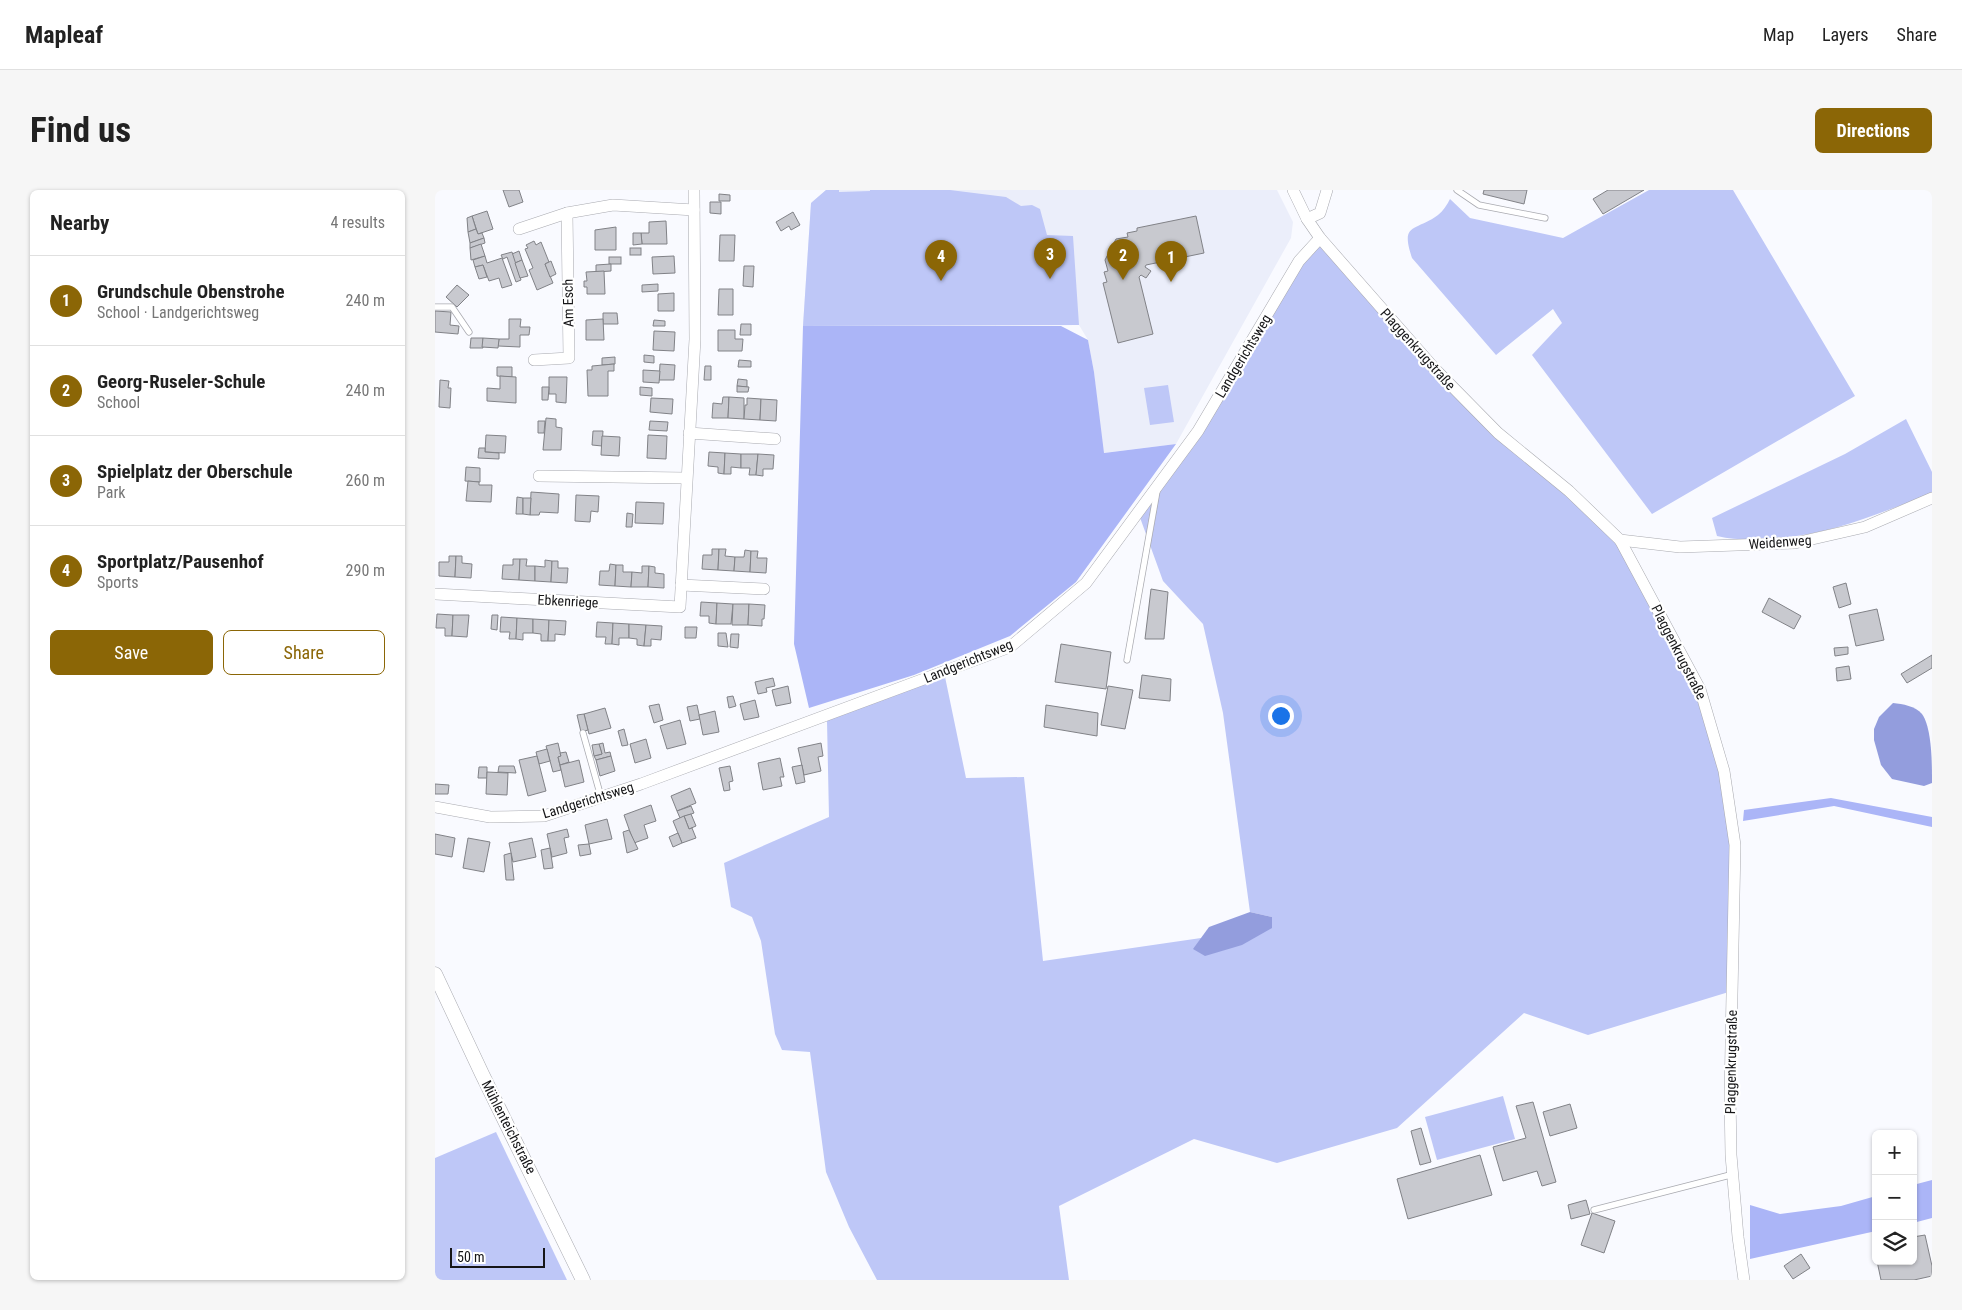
<!DOCTYPE html>
<meta charset="utf-8">
<style>
:root{--surface:#fff;--page:#f6f6f6;--text:#222;--muted:#767676;--line:#e0e0e0;--accent:#8b6606}
body{margin:0;font-family:"Roboto Condensed",sans-serif;background:var(--page);color:var(--text)}
.controls{position:absolute;right:15px;bottom:15px;display:grid;overflow:hidden;border-radius:8px;box-shadow:0 1px 4px #0004}
.controls button{width:45px;height:45px;display:grid;place-items:center;padding:0;border:0;border-bottom:1px solid var(--line);background:var(--surface);color:var(--text);font:25px sans-serif}
.scale{position:absolute;left:15px;bottom:12px;width:95px;box-sizing:border-box;padding-left:5px;border:2px solid #161618;border-top:0;font-size:14px;line-height:18px;white-space:nowrap;color:#161618;-webkit-text-stroke:4px #fff;paint-order:stroke}
.you{position:absolute;left:845px;top:525px;width:18px;height:18px;margin:-12px;border:4px solid #fff;border-radius:50%;background:#1a73e8;box-shadow:0 0 0 8px #1a73e833}
.badge{display:grid;place-items:center;width:32px;height:32px;border-radius:50%;background:var(--accent);color:#fff;font-size:16px;font-weight:700}
.pin{position:absolute;translate:-50% -41px;filter:drop-shadow(0 1px 2px #0008)}
.pin::after{content:'';position:absolute;top:26px;width:18px;height:15px;background:inherit;clip-path:polygon(0 0,100% 0,50% 100%)}
.list{margin:0;padding:0;list-style:none}
h2{display:flex;justify-content:space-between;align-items:center;height:65px;margin:0;padding:0 20px;font-size:21px}
h2 small{font-size:16px;font-weight:400;color:var(--muted)}
.list li{display:grid;grid-template-columns:32px 1fr auto;gap:15px;align-items:center;box-sizing:border-box;height:90px;padding:0 20px;border-top:1px solid var(--line)}
.list b{display:block;font-size:19px;white-space:nowrap}
.list p{margin:0;font-size:16px;white-space:nowrap;color:var(--muted)}
.list em{font-size:16px;font-style:normal;color:var(--muted)}
.actions{display:flex;gap:10px;padding:15px 20px}
.actions a{flex:1;padding:11px 0;border:1px solid var(--accent);border-radius:8px;text-align:center;font-size:18px;color:var(--accent)}
.actions .main{background:var(--accent);color:#fff}
.icon{flex:none;width:28px;height:28px;fill:none;stroke:currentColor;stroke-width:2;stroke-linecap:round;stroke-linejoin:round}
.map{position:relative;flex:none;width:1497px;height:1090px;overflow:hidden;border-radius:8px}
header{display:flex;align-items:center;gap:30px;box-sizing:border-box;height:70px;padding:0 25px;background:var(--surface);border-bottom:1px solid var(--line)}
header strong{font-size:24px}
nav{display:flex;gap:28px;margin-inline-start:auto;font-size:18px}
.intro{display:flex;align-items:center;justify-content:space-between;box-sizing:border-box;height:120px;padding:0 30px}
h1{margin:0;font-size:35px}
.button{padding:12px 22px;border-radius:8px;background:var(--accent);color:#fff;font-size:18px;font-weight:700}
main{display:flex;gap:30px;padding:0 30px}
aside{flex:1;background:var(--surface);border-radius:8px;box-shadow:0 1px 4px #0004}
.map>svg:first-child{display:block}
.built{fill:#ebeefa}
.green{fill:#bec7f7}
.forest{fill:#abb5f7}
.water{fill:#939ddd}
.building{fill:#c8c9cf;stroke:#818287}
.lines{fill:none;stroke-linecap:round;stroke-linejoin:round}
.service-casing{stroke:#a9aab0;stroke-width:7}
.minor-casing{stroke:#a9aab0;stroke-width:12}
.tertiary-casing{stroke:#a9aab0;stroke-width:15}
.service{stroke:#fff;stroke-width:5.5}
.minor{stroke:#fff;stroke-width:11}
.tertiary{stroke:#fff;stroke-width:14}
.labels{text-anchor:middle;dominant-baseline:central;stroke-width:4.5;stroke-linejoin:round;paint-order:stroke}
.street-label{font-size:14px;fill:#161618;stroke:#fff}
</style>
<header>
<strong>Mapleaf</strong>
<nav><a>Map</a><a>Layers</a><a>Share</a></nav>
</header>
<div class="intro"><h1>Find us</h1><a class="button">Directions</a></div>
<main>
<aside>
<h2>Nearby<small>4 results</small></h2>
<ul class="list">
<li><span class="badge">1</span><div><b>Grundschule Obenstrohe</b><p>School · Landgerichtsweg</p></div><em>240 m</em></li>
<li><span class="badge">2</span><div><b>Georg-Ruseler-Schule</b><p>School</p></div><em>240 m</em></li>
<li><span class="badge">3</span><div><b>Spielplatz der Oberschule</b><p>Park</p></div><em>260 m</em></li>
<li><span class="badge">4</span><div><b>Sportplatz/Pausenhof</b><p>Sports</p></div><em>290 m</em></li>
</ul>
<div class="actions"><a class="main">Save</a><a>Share</a></div>
</aside>
<div class="map">
<svg width="1497" height="1090" viewBox="0 0 1497 1090">
<rect width="100%" height="100%" fill="#f9faff"/>
<!-- built -->
<polygon class="built" points="391,0 842,0 858,32 856,48 741,254 668,263 659,182 653,150 644,135 368,136 376,13"/>
<!-- green -->
<g class="green">
<polygon points="391,0 404,0 404,2 435,1 435,0 515,0 571,7 586,16 597,15 605,19 612,45 638,46 644,135 368,136 376,13"/>
<path d="M1214,0H1298L1420,206L1217,324L1097,165L1127,133L1118,119L1061,165L977,68C965,32 980,42 1003,25C1008,21 1012,15 1015,9L1035,28L1128,48Z"/>
<polygon points="885,48 999,178 1185,350 1265,499 1295,619 1297,801 1153,845 1089,823 962,938 842,973 759,949 624,1016 634,1090 442,1090 414,1037 391,982 375,862 347,860 340,844 326,751 317,727 296,717 289,673 394,627 392,531 394,523 509,482 531,588 589,587 608,771 766,748 837,727 815,722 788,523 768,434 728,391 703,322"/>
<polygon points="733,195 739,232 715,235 709,198"/>
<path d="M1471,229L1497,282V303C1440,325 1393,346 1332,349C1314,350 1299,350 1282,346L1277,328L1410,264Z"/>
<polygon points="1068,906 1080,949 1002,970 990,927"/>
<polygon points="61,942 132,1090 0,1090 0,968"/>
</g>
<!-- forest -->
<g class="forest">
<polygon points="368,136 626,136 653,150 659,182 669,263 741,254 641,392 575,446 479,485 374,518 359,454"/>
<polygon points="1396,608 1497,627 1497,637 1399,616 1308,631 1309,620"/>
<polygon points="1497,990 1497,1028 1478,1033 1478,995"/>
<polygon points="1441,1006 1441,1041 1315,1069 1315,1015 1345,1024 1406,1016"/>
</g>
<!-- water -->
<g class="water">
<path d="M1458,513C1468,514 1480,516 1487,524C1497,538 1497,574 1497,593L1489,596L1457,589L1446,575L1439,550V539L1444,527Z"/>
<polygon points="815,722 837,727 837,738 807,755 770,766 758,759 774,737"/>
</g>
<!-- building -->
<g class="building">
<polygon points="68,0 84,0 88,12 74,17"/>
<polygon points="1049,0 1092,0 1089,14 1048,4"/>
<polygon points="1173,0 1209,0 1168,24 1158,9"/>
<polygon points="284,4 295,5 295,11 284,11"/>
<polygon points="275,12 286,12 286,24 275,23"/>
<polygon points="52,21 58,39 43,44 37,26"/>
<polygon points="358,22 365,35 356,40 354,36 346,41 341,32"/>
<polygon points="37,26 41,39 33,42 32,28"/>
<polygon points="761,26 769,63 711,75 710,77 716,81 711,88 706,85 704,87 718,144 683,153 668,93 672,92 669,82 673,81 670,70 681,49 693,47 692,43 702,41 702,38"/>
<polygon points="231,31 232,54 207,54 206,43 214,43 214,32"/>
<polygon points="181,37 181,60 160,60 160,40"/>
<polygon points="41,39 43,44 47,43 49,48 35,53 33,42"/>
<polygon points="198,43 206,43 207,54 198,55"/>
<polygon points="285,45 300,45 299,71 284,71"/>
<polygon points="49,48 50,53 35,58 35,53"/>
<polygon points="99,51 101,55 106,52 114,72 110,74 118,93 102,100 94,80 98,78 90,59 93,58 91,55"/>
<polygon points="46,54 50,66 36,70 35,58"/>
<rect x="195" y="58" width="11" height="7"/>
<polygon points="84,61 87,70 80,73 77,64"/>
<polygon points="77,62 86,90 81,92 72,67 68,69 66,65"/>
<polygon points="50,66 52,73 67,68 77,95 67,98 64,88 54,91 48,75 40,77 38,70"/>
<polygon points="239,66 240,83 218,84 217,67"/>
<rect x="174" y="67" width="12" height="7"/>
<polygon points="87,70 93,86 85,88 80,73"/>
<polygon points="116,71 121,84 115,87 110,74"/>
<polygon points="176,74 176,81 161,82 161,75"/>
<polygon points="48,75 52,87 44,89 40,77"/>
<polygon points="309,76 319,76 318,97 308,96"/>
<polygon points="169,81 170,104 152,104 152,97 149,97 149,91 152,91 151,82"/>
<polygon points="223,94 223,101 207,102 207,95"/>
<polygon points="22,95 34,105 22,117 11,107"/>
<polygon points="284,99 298,99 298,125 283,125"/>
<polygon points="239,103 239,121 223,121 223,104"/>
<polygon points="0,121 16,122 15,135 24,136 23,144 0,142"/>
<polygon points="168,123 182,123 183,134 168,134"/>
<polygon points="74,129 86,129 85,137 95,137 94,145 85,145 85,157 63,156 64,149 74,149"/>
<polygon points="168,129 169,150 151,150 151,130"/>
<polygon points="219,130 230,131 230,136 218,136"/>
<polygon points="306,134 316,134 316,145 305,145"/>
<polygon points="283,140 300,140 300,149 308,149 307,161 283,161"/>
<polygon points="219,141 240,142 239,161 218,160"/>
<polygon points="36,148 48,148 48,158 35,158"/>
<polygon points="48,148 64,149 63,158 47,157"/>
<polygon points="209,165 219,166 219,173 209,172"/>
<polygon points="180,167 180,174 167,175 167,168"/>
<polygon points="304,170 316,171 316,177 303,177"/>
<polygon points="179,174 179,181 173,181 173,206 153,206 152,180 157,180 157,176"/>
<polygon points="225,174 240,175 239,190 224,190"/>
<polygon points="270,176 276,176 276,190 269,190"/>
<polygon points="62,177 77,177 77,187 62,186"/>
<polygon points="208,180 225,181 224,193 208,192"/>
<polygon points="65,186 81,187 81,213 52,211 52,198 65,199"/>
<polygon points="114,187 132,187 131,213 121,212 121,204 114,204"/>
<polygon points="303,189 312,190 312,197 302,196"/>
<polygon points="5,190 14,191 13,198 16,198 15,218 4,217"/>
<polygon points="302,196 314,197 313,202 302,202"/>
<polygon points="107,197 114,197 113,210 107,210"/>
<polygon points="205,197 217,198 217,206 205,205"/>
<polygon points="288,207 294,207 293,228 277,228 278,213 287,214"/>
<polygon points="294,207 309,208 309,229 293,228"/>
<polygon points="216,208 238,209 237,224 215,222"/>
<polygon points="312,208 326,209 325,230 309,229 310,215 312,215"/>
<polygon points="326,209 342,210 341,231 325,230"/>
<polygon points="111,228 121,229 121,237 127,238 126,260 108,260"/>
<polygon points="103,231 110,231 109,243 103,243"/>
<polygon points="215,231 233,232 232,241 214,240"/>
<polygon points="158,241 168,241 167,256 157,255"/>
<polygon points="51,245 71,246 70,263 50,262"/>
<polygon points="213,245 232,246 231,269 212,268"/>
<polygon points="167,246 185,247 184,266 166,265"/>
<polygon points="44,258 50,258 50,262 64,263 64,269 43,268"/>
<polygon points="274,262 290,263 289,284 283,283 283,277 273,276"/>
<polygon points="290,263 306,264 306,278 296,277 296,284 289,284"/>
<polygon points="306,264 323,264 321,285 314,285 315,278 306,278"/>
<polygon points="323,264 339,265 338,279 328,279 328,286 321,285"/>
<polygon points="31,277 45,278 45,292 30,291"/>
<polygon points="33,291 44,292 44,295 57,295 56,312 31,311"/>
<polygon points="96,302 124,304 123,323 105,322 104,325 95,325"/>
<polygon points="141,305 164,306 163,322 156,321 155,332 140,331"/>
<polygon points="82,307 88,308 88,324 81,324"/>
<polygon points="88,308 96,308 95,325 88,324"/>
<polygon points="201,312 229,313 228,334 200,333"/>
<polygon points="192,323 198,324 197,337 191,337"/>
<polygon points="277,359 284,359 283,380 267,379 268,365 277,365"/>
<polygon points="284,359 291,359 290,366 300,367 299,381 283,380"/>
<polygon points="310,360 316,361 315,382 299,381 300,367 309,367"/>
<polygon points="316,361 323,361 322,368 332,368 331,383 315,382"/>
<polygon points="14,366 21,366 20,387 4,386 4,372 14,372"/>
<polygon points="21,366 27,366 27,373 37,374 36,388 20,387"/>
<polygon points="78,369 85,369 84,390 67,389 68,375 78,375"/>
<polygon points="85,369 92,369 91,376 100,376 100,391 84,390"/>
<polygon points="110,370 117,371 116,392 100,391 100,376 110,377"/>
<polygon points="117,371 123,371 123,378 133,378 132,393 116,392"/>
<polygon points="175,374 181,375 180,396 164,395 165,381 174,381"/>
<polygon points="181,375 188,375 188,382 197,382 196,397 180,396"/>
<polygon points="207,376 214,376 213,397 196,397 197,382 207,383"/>
<polygon points="214,376 220,377 220,383 229,384 229,398 213,397"/>
<polygon points="1411,393 1416,414 1404,418 1398,397"/>
<polygon points="716,399 733,402 729,449 710,449"/>
<polygon points="1334,408 1366,426 1359,439 1327,422"/>
<polygon points="266,412 282,413 281,434 274,433 274,426 265,426"/>
<polygon points="282,413 298,414 296,434 281,434"/>
<polygon points="298,414 314,414 313,435 297,435"/>
<polygon points="314,414 330,415 329,429 327,429 327,436 313,435"/>
<polygon points="1442,419 1449,450 1421,456 1414,425"/>
<polygon points="2,424 18,425 17,446 10,446 10,438 1,438"/>
<polygon points="18,425 34,425 32,447 17,446"/>
<polygon points="57,425 63,425 62,440 56,439"/>
<polygon points="66,427 82,428 81,449 74,449 75,442 65,442"/>
<polygon points="82,428 98,429 98,443 88,443 88,450 81,449"/>
<polygon points="98,429 114,430 113,451 106,451 106,444 98,443"/>
<polygon points="114,430 131,431 130,445 120,444 120,451 113,451"/>
<polygon points="162,432 178,433 177,454 170,454 171,447 161,447"/>
<polygon points="178,433 194,434 194,448 184,448 184,455 177,454"/>
<polygon points="194,434 211,435 209,456 202,455 202,449 194,448"/>
<polygon points="211,435 227,436 226,450 216,449 216,456 209,456"/>
<polygon points="250,437 262,437 261,448 250,448"/>
<polygon points="283,443 291,443 293,457 283,456"/>
<polygon points="296,444 304,444 303,458 295,457"/>
<polygon points="626,454 676,462 671,499 620,492"/>
<polygon points="1413,457 1413,464 1400,466 1399,458"/>
<polygon points="1497,465 1497,478 1472,493 1466,484"/>
<polygon points="1414,476 1416,489 1402,491 1401,478"/>
<polygon points="707,485 736,489 735,511 704,508"/>
<polygon points="338,488 340,496 331,498 332,502 323,504 320,492"/>
<polygon points="353,496 356,513 341,516 337,500"/>
<polygon points="673,496 698,500 690,539 666,535"/>
<polygon points="298,506 301,516 294,518 292,507"/>
<polygon points="320,510 324,527 309,530 305,514"/>
<polygon points="224,514 228,530 219,533 214,516"/>
<polygon points="262,515 265,529 255,531 252,517"/>
<polygon points="611,515 663,523 662,546 609,537"/>
<polygon points="170,518 176,538 154,544 149,524"/>
<polygon points="280,521 284,542 268,545 264,525"/>
<polygon points="149,524 153,540 146,542 142,525"/>
<polygon points="245,530 251,554 232,559 225,536"/>
<polygon points="189,539 193,555 187,556 183,541"/>
<polygon points="211,549 216,568 200,573 195,554"/>
<polygon points="123,553 126,566 123,567 126,580 118,582 111,556"/>
<polygon points="168,553 170,563 175,562 176,566 161,570 159,566 167,564 164,554"/>
<polygon points="386,553 388,566 383,567 386,581 369,585 363,558"/>
<polygon points="164,554 167,564 159,566 157,555"/>
<polygon points="112,559 115,571 104,574 101,562"/>
<polygon points="131,562 134,572 125,575 123,567 126,566 125,563"/>
<polygon points="102,566 111,601 93,606 84,570"/>
<polygon points="176,566 180,581 165,586 161,570"/>
<polygon points="345,568 349,587 345,587 347,596 328,600 323,573"/>
<polygon points="144,570 149,592 130,597 125,575"/>
<polygon points="367,575 370,592 361,594 357,577"/>
<polygon points="64,576 79,576 81,583 63,582"/>
<polygon points="295,576 298,591 294,592 295,600 289,601 284,578"/>
<polygon points="44,577 52,577 52,588 43,588"/>
<polygon points="52,582 73,583 72,605 51,604"/>
<polygon points="0,594 14,595 13,604 0,604"/>
<polygon points="255,598 261,613 242,621 236,606"/>
<polygon points="216,615 221,631 209,635 213,648 199,653 189,625"/>
<polygon points="256,616 259,623 245,628 242,621"/>
<polygon points="256,624 261,636 254,639 249,626"/>
<polygon points="249,626 254,639 257,638 261,648 247,653 238,631"/>
<polygon points="172,629 177,649 154,654 150,635"/>
<polygon points="132,639 134,647 129,648 132,663 117,667 112,644"/>
<polygon points="194,640 203,659 192,663 188,642"/>
<polygon points="243,643 247,653 238,657 234,647"/>
<polygon points="0,644 20,648 17,667 0,664"/>
<polygon points="33,648 55,652 49,682 28,678"/>
<polygon points="97,648 101,667 78,672 74,653"/>
<polygon points="154,654 156,664 145,666 143,655"/>
<polygon points="115,658 118,678 109,679 106,660"/>
<polygon points="76,663 79,690 71,690 69,665"/>
<polygon points="1098,912 1121,992 1107,996 1102,981 1068,991 1058,957 1091,948 1081,916"/>
<polygon points="1135,914 1142,938 1115,946 1108,922"/>
<polygon points="986,938 996,972 985,975 976,941"/>
<polygon points="1045,965 1057,1005 973,1029 962,989"/>
<polygon points="1151,1010 1155,1024 1136,1029 1133,1015"/>
<polygon points="1157,1023 1180,1031 1169,1063 1146,1055"/>
<polygon points="1490,1045 1497,1076 1497,1086 1479,1090 1446,1090 1442,1071 1478,1071 1478,1047"/>
<polygon points="1366,1064 1375,1078 1358,1089 1349,1076"/>
</g>
<g class="lines">
<defs>
<g id="service">
<polyline points="1022,0 1044,15 1110,28"/>
<polyline points="0,117 17,117 34,142"/>
<polyline points="692,470 722,301"/>
<polyline points="148,543 166,607"/>
<polyline points="1159,1020 1299,984"/>
</g>
<g id="minor">
<polyline points="858,0 872,29 885,48 999,178 1063,243 1134,301 1185,350 1265,499 1289,581 1300,655 1295,905 1296,965 1303,1047 1309,1090"/>
<polyline points="872,29 885,23 892,0"/>
<polyline points="84,39 132,23 178,15 259,20"/>
<polyline points="99,170 134,168 132,23"/>
<polyline points="254,243 340,249"/>
<polyline points="104,286 251,288"/>
<polyline points="1185,350 1245,357 1360,353 1430,337 1497,308"/>
<polyline points="246,395 329,399"/>
<polyline points="0,404 245,417 260,149 259,0"/>
<polyline points="0,617 55,627 109,626 206,594 575,457 651,393 763,241 864,71 885,48"/>
</g>
<polyline id="tertiary" points="0,784 47,884 148,1090"/>
</defs>
<!-- service casing -->
<use href="#service" class="service-casing"/>
<!-- minor casing -->
<use href="#minor" class="minor-casing"/>
<!-- tertiary casing -->
<use href="#tertiary" class="tertiary-casing"/>
<!-- service -->
<use href="#service" class="service"/>
<!-- minor -->
<use href="#minor" class="minor"/>
<!-- tertiary -->
<use href="#tertiary" class="tertiary"/>
</g>
<g class="labels">
<!-- street labels -->
<g class="street-label">
<text transform="translate(133 113) rotate(-91)">Am Esch</text>
<text transform="translate(983 159) rotate(48)">Plaggenkrugstraße</text>
<text transform="translate(808 166) rotate(-59)">Landgerichtsweg</text>
<text transform="translate(1345 352) rotate(-4)">Weidenweg</text>
<text transform="translate(133 411) rotate(3)">Ebkenriege</text>
<text transform="translate(1244 462) rotate(63)">Plaggenkrugstraße</text>
<text transform="translate(533 471) rotate(-22)">Landgerichtsweg</text>
<text transform="translate(153 610) rotate(-17)">Landgerichtsweg</text>
<text transform="translate(1296 872) rotate(-89)">Plaggenkrugstraße</text>
<text transform="translate(74 937) rotate(63)">Mühlenteichstraße</text>
</g>
</g>
</svg>
<div class="controls">
<button>+</button>
<button>−</button>
<button><svg class="icon" aria-label="layers" viewBox="0 0 24 24"><path d="M12 4l9 5-9 5-9-5zM3 14l9 5 9-5"/></svg></button>
</div>
<div class="scale">50 m</div>
<div class="you"></div>
<div class="pin badge" style="left:736px;top:92px">1</div>
<div class="pin badge" style="left:688px;top:90px">2</div>
<div class="pin badge" style="left:615px;top:89px">3</div>
<div class="pin badge" style="left:506px;top:91px">4</div>
</div>
</main>
